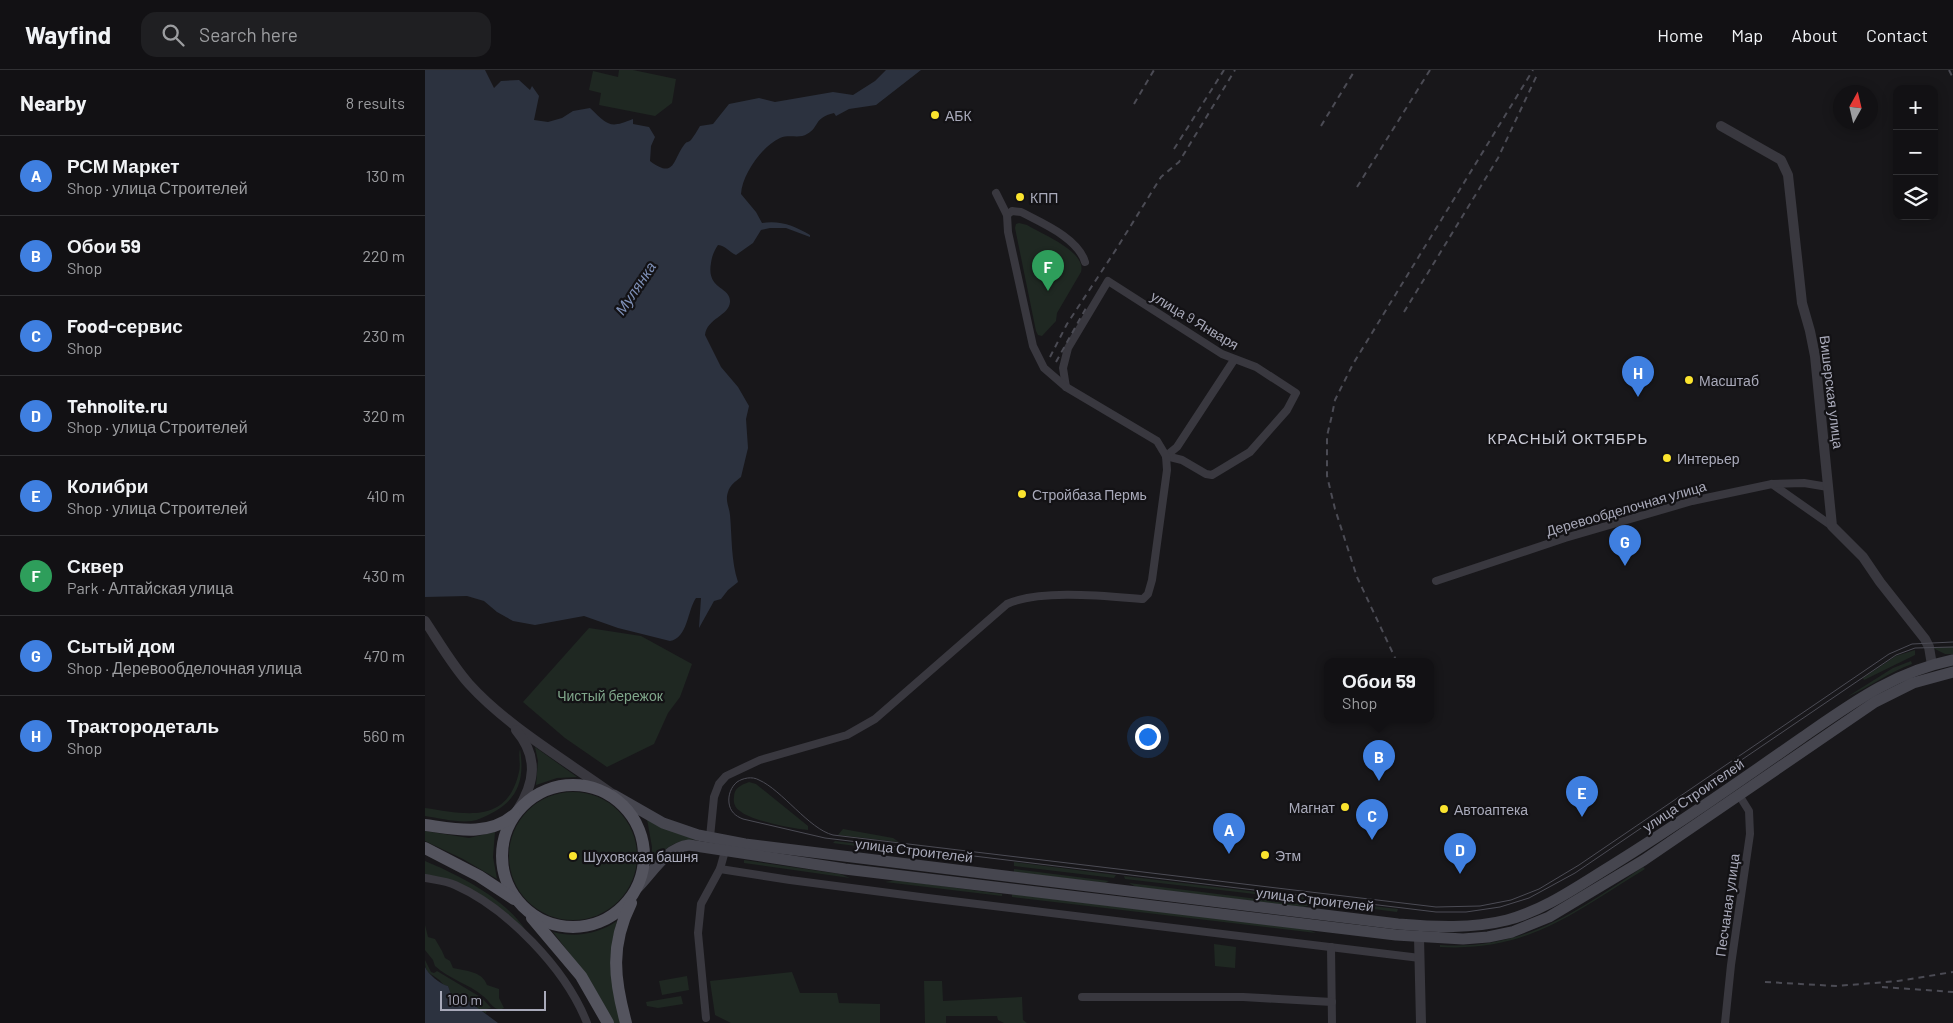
<!DOCTYPE html>
<meta charset="utf-8">
<style>
:root{--surface:#121114;--page:#1f1f22;--text:#f1f3f6;--muted:#9c9da0;--line:#313134;--accent:#0f766e}
body{margin:0;font-family:Barlow,sans-serif;background:var(--page);color:var(--text)}
.controls{position:absolute;right:15px;top:15px;display:grid;overflow:hidden;border-radius:10px;box-shadow:0 2px 12px #0003}
.controls button{width:45px;height:45px;display:grid;place-items:center;padding:0;border:0;border-bottom:1px solid var(--line);background:var(--surface);color:var(--text);font:25px sans-serif}
.compass{position:absolute;left:1408px;top:15px;width:45px;height:45px;border-radius:50%;background:var(--surface);box-shadow:0 2px 12px #0003;rotate:8deg}
.scale{position:absolute;left:15px;bottom:12px;width:106px;box-sizing:border-box;padding-left:5px;border:2px solid #a9aaba;border-top:0;font-size:14px;line-height:18px;white-space:nowrap;color:#a9aaba;-webkit-text-stroke:4px #131215;paint-order:stroke}
.you{position:absolute;left:722px;top:666px;width:18px;height:18px;margin:-12px;border:4px solid #fff;border-radius:50%;background:#1a73e8;box-shadow:0 0 0 8px #1a73e833}
.badge{display:grid;place-items:center;width:32px;height:32px;border-radius:50%;background:var(--accent);color:#fff;font-size:16px;font-weight:700}
.pin{position:absolute;translate:-50% -41px;filter:drop-shadow(0 1px 2px #0008)}
.pin::after{content:'';position:absolute;top:26px;width:18px;height:15px;background:inherit;clip-path:polygon(0 0,100% 0,50% 100%)}
.popup{position:absolute;left:899px;top:588px;width:110px;height:65px;box-sizing:border-box;display:grid;place-content:center;border-radius:10px;background:var(--surface);filter:drop-shadow(0 1px 4px #0005);font-size:16px;white-space:nowrap;color:var(--muted)}
.popup b{font-size:19px;color:var(--text)}
.popup::after{content:'';position:absolute;left:50%;top:100%;margin-left:-10px;border:10px solid transparent;border-top-color:var(--surface)}
.list{margin:0;padding:0;list-style:none}
h2{display:flex;justify-content:space-between;align-items:center;height:65px;margin:0;padding:0 20px;font-size:21px}
h2 small{font-size:16px;font-weight:400;color:var(--muted)}
.list li{display:grid;grid-template-columns:32px 1fr auto;gap:15px;align-items:center;box-sizing:border-box;height:80px;padding:0 20px;border-top:1px solid var(--line)}
.list b{display:block;font-size:19px;white-space:nowrap}
.list p{margin:0;font-size:16px;white-space:nowrap;color:var(--muted)}
.list em{font-size:16px;font-style:normal;color:var(--muted)}
.icon{flex:none;width:28px;height:28px;fill:none;stroke:currentColor;stroke-width:2;stroke-linecap:round;stroke-linejoin:round}
.map{position:relative;flex:none;width:1528px;height:953px;overflow:hidden}
header{display:flex;align-items:center;gap:30px;box-sizing:border-box;height:70px;padding:0 25px;background:var(--surface);border-bottom:1px solid var(--line)}
header strong{font-size:24px}
nav{display:flex;gap:28px;margin-inline-start:auto;font-size:18px}
.search{width:350px;height:45px;background:var(--page);display:flex;align-items:center;gap:12px;box-sizing:border-box;padding:0 18px;border-radius:15px;color:var(--muted);font-size:19px}
main{display:flex}
aside{flex:1;background:var(--surface)}
.map>svg:first-child{display:block}
.green{fill:#1f2822}
.water{fill:#2c323f}
.lines{fill:none;stroke-linecap:round;stroke-linejoin:round}
.minor{stroke:#39383f;stroke-width:8}
.tertiary{stroke:#39383f;stroke-width:10}
.secondary{stroke:#46464f;stroke-width:11}
.primary{stroke:#54545e;stroke-width:12}
.tram{stroke:#4b4b54;stroke-width:1}
.rail{stroke:#4b4b54;stroke-width:2;stroke-dasharray:6 5;stroke-linecap:butt}
.poi-dot{fill:#fbe42e;stroke:#131215;stroke-width:2}
.labels{text-anchor:middle;dominant-baseline:central;stroke-width:4.5;stroke-linejoin:round;paint-order:stroke}
.poi-label{font-size:14px;fill:#a9aaba;stroke:#131215;text-anchor:start}
.street-label{font-size:14px;fill:#a9aaba;stroke:#131215}
.park-label{font-size:14px;fill:#7fa68a;stroke:#131215}
.water-label{font-size:15px;font-style:italic;fill:#7e90b7;stroke:#131215}
.neighbourhood-label{font-size:15px;letter-spacing:1px;fill:#cacbd6;stroke:#131215}
</style>
<header>
<strong>Wayfind</strong>
<div class="search"><svg class="icon" aria-label="search" viewBox="0 0 24 24"><circle cx="10" cy="10" r="6"/><path d="M15 15l6 6"/></svg>Search here</div>
<nav><a>Home</a><a>Map</a><a>About</a><a>Contact</a></nav>
</header>
<main>
<aside>
<h2>Nearby<small>8 results</small></h2>
<ul class="list">
<li><span class="badge" style="background:#3f7fe0">A</span><div><b>РСМ Маркет</b><p>Shop · улица Строителей</p></div><em>130 m</em></li>
<li><span class="badge" style="background:#3f7fe0">B</span><div><b>Обои 59</b><p>Shop</p></div><em>220 m</em></li>
<li><span class="badge" style="background:#3f7fe0">C</span><div><b>Food-сервис</b><p>Shop</p></div><em>230 m</em></li>
<li><span class="badge" style="background:#3f7fe0">D</span><div><b>Tehnolite.ru</b><p>Shop · улица Строителей</p></div><em>320 m</em></li>
<li><span class="badge" style="background:#3f7fe0">E</span><div><b>Колибри</b><p>Shop · улица Строителей</p></div><em>410 m</em></li>
<li><span class="badge" style="background:#2e9e5b">F</span><div><b>Сквер</b><p>Park · Алтайская улица</p></div><em>430 m</em></li>
<li><span class="badge" style="background:#3f7fe0">G</span><div><b>Сытый дом</b><p>Shop · Деревообделочная улица</p></div><em>470 m</em></li>
<li><span class="badge" style="background:#3f7fe0">H</span><div><b>Трактородеталь</b><p>Shop</p></div><em>560 m</em></li>
</ul>
</aside>
<div class="map">
<svg width="1528" height="953" viewBox="0 0 1528 953">
<rect width="100%" height="100%" fill="#18171a"/>
<!-- green -->
<g class="green">
<polygon points="194,0 208,0 251,9 247,33 230,46 174,35 176,23 164,20 168,1 193,7"/>
<path d="M594,153L602,155C617,164 662,182 656,202L632,243L631,251L617,266L613,265L611,261L590,158L591,154Z"/>
<polygon points="164,558 216,566 267,594 255,627 243,643 229,674 182,697 140,668 98,632"/>
<polygon points="1528,577 1528,584 1520,584 1508,578"/>
<polygon points="1490,580 1490,585 1439,610 1438,608 1471,586"/>
<path d="M1486,591L1487,594C1464,602 1445,617 1422,627L1468,598Z"/>
<polygon points="110,677 152,707 132,708 111,715 113,691"/>
<path d="M95,679C100,710 93,730 65,744C59,747 53,750 47,751C32,753 14,748 0,746V738C41,744 82,755 94,702C96,694 93,686 95,679Z"/>
<path d="M324,712L331,714L383,756V760C369,759 324,750 315,741C310,738 308,733 309,727C309,718 316,715 324,712Z"/>
<circle cx="148" cy="786" r="64"/>
<path d="M222,749L274,770C252,768 241,777 227,793V777Z"/>
<polygon points="418,759 468,768 474,772 413,765"/>
<polygon points="0,761 44,768 70,762 68,787 72,809 38,789 0,771"/>
<polygon points="410,771 475,779 476,782 408,773"/>
<polygon points="487,779 519,783 519,787 487,782"/>
<polygon points="319,790 415,804 425,808 319,793"/>
<path d="M0,791C34,805 81,829 101,861L75,840L0,805Z"/>
<polygon points="589,792 691,805 689,808 589,796"/>
<path d="M1218,797L1220,799C1148,843 1103,882 1015,877V875C1097,881 1153,841 1218,797Z"/>
<polygon points="589,799 684,811 680,813 589,802"/>
<polygon points="699,806 892,829 890,831 700,809"/>
<polygon points="472,810 577,824 577,826 460,812"/>
<polygon points="704,813 873,834 887,835 878,837 711,817"/>
<polygon points="587,824 881,859 891,863 587,827"/>
<polygon points="902,831 973,839 972,842 902,833"/>
<path d="M192,851C181,892 186,913 196,953H189L165,910L128,862C150,868 173,864 192,851Z"/>
<path d="M0,855L3,867L10,869L17,881L20,888L25,891L28,898C41,901 57,901 62,915L74,919V928L79,938C69,943 65,931 58,926C44,914 24,909 10,896L8,890L0,880Z"/>
<polygon points="789,874 811,877 810,898 790,896"/>
<path d="M0,890L6,902L9,903L12,901L57,928L66,938L62,939L61,943C52,940 43,931 33,926L30,928L27,927L23,916C17,915 17,912 13,909C4,902 0,904 0,890Z"/>
<polygon points="367,902 375,923 412,923 414,933 455,934 455,953 306,953 290,945 285,911"/>
<polygon points="262,906 264,920 237,925 234,911"/>
<polygon points="499,911 517,911 518,931 597,927 598,950 602,953 579,953 573,950 572,946 521,946 521,953 500,953"/>
<polygon points="256,926 258,934 233,938 222,936 221,932"/>
</g>
<!-- water -->
<g class="water">
<path d="M0,0H60L69,18L76,11L94,10L105,20L107,16L114,26L109,50L123,52L137,48L148,41L165,38C183,55 184,59 208,49V54L224,57L230,67L226,76L225,91C250,110 248,89 259,75C263,70 261,74 266,70C269,66 272,61 275,56L288,54L304,34L334,28L350,32L408,22L428,25L450,11L461,0H496L451,35L424,39L411,46L409,43C388,48 395,57 382,64C375,69 364,64 355,68C337,76 317,105 316,124L331,142L337,153C355,150 370,156 385,165V167L361,158H345L336,160L328,173L311,185C304,182 301,176 293,175C289,181 287,186 286,193C281,220 306,216 305,232C304,246 282,248 280,265L296,297L313,317L324,336L321,349L323,378L316,407C310,412 305,415 303,422C300,431 304,436 305,445C307,467 306,491 313,512L303,520L296,529L289,531L274,558L276,528H271C262,541 263,568 245,571L193,558L159,546L110,555L88,551L72,542L59,531L42,526L0,527Z"/>
<path d="M0,897C3,904 15,914 23,916L27,927L30,928L36,925L38,927L73,953H0Z"/>
</g>
<g class="lines">
<!-- minor -->
<g class="minor">
<path d="M582,145L587,141L596,142C617,153 653,168 660,192"/>
<polyline points="641,317 638,298 643,278 683,211 797,284 831,297 871,323 862,340 825,382 787,405 781,404 757,390 741,386"/>
<polyline points="741,386 752,377 809,290"/>
<polyline points="1347,414 1407,456"/>
<polyline points="1011,511 1140,468 1267,431 1347,414 1379,413 1403,417"/>
<path d="M285,767L289,727L294,714L301,706L335,690L422,665L450,649L582,534C615,519 680,526 718,529L723,524L727,510L742,400L741,386L732,371L641,317L619,298L608,276L583,162L582,145L571,123"/>
<polyline points="295,799 365,810 503,828 995,888"/>
<path d="M0,808C10,810 21,811 30,815C82,838 141,899 162,953"/>
<polyline points="906,877 907,953"/>
<polyline points="657,927 818,927 907,932"/>
<polyline points="281,948 273,863 276,834 295,799 300,781"/>
<polyline points="1300,953 1306,895 1325,764 1324,741 1314,725"/>
</g>
<!-- tertiary -->
<g class="tertiary">
<polyline points="1296,56 1356,90 1363,105 1377,233 1385,261 1390,286 1407,456 1438,487 1455,512 1500,569 1504,577 1507,595"/>
<path d="M0,551C14,572 27,595 44,614C82,656 140,690 186,723"/>
<path d="M91,660C114,687 110,713 92,741"/>
<polyline points="994,867 996,953"/>
</g>
<!-- secondary -->
<g class="secondary">
<path d="M189,725L238,753L273,765L320,774L973,854C1011,857 1046,859 1082,850C1120,840 1153,816 1186,796C1252,755 1315,711 1378,667C1426,634 1469,602 1528,590"/>
<path d="M213,817C228,802 241,778 264,775L420,799L971,865L1038,869L1063,867L1087,862L1124,847L1219,790L1450,632L1488,613L1528,602"/>
</g>
<!-- primary -->
<g class="primary">
<circle cx="148" cy="786" r="71"/>
<path d="M0,755C30,759 63,767 89,745"/>
<polyline points="0,778 54,806 89,829"/>
<polyline points="107,848 156,906 183,953"/>
<path d="M201,953C189,909 185,875 206,833"/>
</g>
<!-- tram -->
<path class="tram" d="M1528,572L1487,574L1464,584L1154,795L1114,819L1086,830L1055,836L1011,837L408,765C384,759 357,720 334,710C327,706 318,708 312,712C306,717 303,725 304,733C305,741 310,746 318,749L400,768L1011,842H1041L1075,837L1104,828L1150,803L1471,585L1490,578L1528,577"/>
<!-- rail -->
<g class="rail">
<polyline points="1524,0 1528,8"/>
<polyline points="709,34 729,0"/>
<polyline points="896,56 930,0"/>
<polyline points="749,79 799,0"/>
<polyline points="932,117 1005,0"/>
<polyline points="979,242 1073,88 1112,5"/>
<polyline points="625,287 642,254 692,178 736,107 754,92 810,0"/>
<polyline points="631,292 661,238"/>
<polyline points="972,592 932,507 910,439 902,406 902,366 907,345 910,330 928,294 1108,0"/>
<polyline points="1340,912 1412,916 1473,911 1528,902"/>
<polyline points="1457,917 1528,922"/>
</g>
</g>
<!-- markers -->
<g class="poi-dot">
<circle cx="510" cy="45" r="5"/>
<circle cx="595" cy="127" r="5"/>
<circle cx="1264" cy="310" r="5"/>
<circle cx="1242" cy="388" r="5"/>
<circle cx="597" cy="424" r="5"/>
<circle cx="920" cy="737" r="5"/>
<circle cx="1019" cy="739" r="5"/>
<circle cx="840" cy="785" r="5"/>
<circle cx="148" cy="786" r="5"/>
</g>
<g class="labels">
<!-- poi labels -->
<g class="poi-label">
<text x="520" y="45">АБК</text>
<text x="605" y="127">КПП</text>
<text x="1274" y="310">Масштаб</text>
<text x="1252" y="388">Интерьер</text>
<text x="607" y="424">Стройбаза Пермь</text>
<text x="910" y="737" text-anchor="end">Магнат</text>
<text x="1029" y="739">Автоаптека</text>
<text x="850" y="785">Этм</text>
<text x="158" y="786">Шуховская башня</text>
</g>
<!-- street labels -->
<g class="street-label">
<text transform="translate(770 250) rotate(31)">улица 9 Января</text>
<text transform="translate(1407 322) rotate(83)">Вишерская улица</text>
<text transform="translate(1201 438) rotate(-16)">Деревообделочная улица</text>
<text transform="translate(1268 725) rotate(-34)">улица Строителей</text>
<text transform="translate(489 780) rotate(7)">улица Строителей</text>
<text transform="translate(890 829) rotate(7)">улица Строителей</text>
<text transform="translate(1302 835) rotate(-82)">Песчаная улица</text>
</g>
<!-- park labels -->
<g class="park-label">
<text x="185" y="625">Чистый бережок</text>
</g>
<!-- water labels -->
<g class="water-label">
<text transform="translate(210 218) rotate(-56)">Мулянка</text>
</g>
<!-- neighbourhood labels -->
<g class="neighbourhood-label">
<text x="1143" y="368">КРАСНЫЙ ОКТЯБРЬ</text>
</g>
</g>
</svg>
<div class="controls">
<button>+</button>
<button>−</button>
<button><svg class="icon" aria-label="layers" viewBox="0 0 24 24"><path d="M12 4l9 5-9 5-9-5zM3 14l9 5 9-5"/></svg></button>
</div>
<svg class="compass" viewBox="-18 -18 36 36"><path d="M0-13l5 13h-10z" fill="#e53935"/><path d="M0 13l5-13h-10z" fill="#9c9da0"/></svg>
<div class="scale">100 m</div>
<div class="you"></div>
<div class="pin badge" style="left:804px;top:784px;background:#3f7fe0">A</div>
<div class="pin badge" style="left:954px;top:711px;background:#3f7fe0">B</div>
<div class="popup"><b>Обои 59</b>Shop</div>
<div class="pin badge" style="left:947px;top:770px;background:#3f7fe0">C</div>
<div class="pin badge" style="left:1035px;top:804px;background:#3f7fe0">D</div>
<div class="pin badge" style="left:1157px;top:747px;background:#3f7fe0">E</div>
<div class="pin badge" style="left:623px;top:221px;background:#2e9e5b">F</div>
<div class="pin badge" style="left:1200px;top:496px;background:#3f7fe0">G</div>
<div class="pin badge" style="left:1213px;top:327px;background:#3f7fe0">H</div>
</div>
</main>
